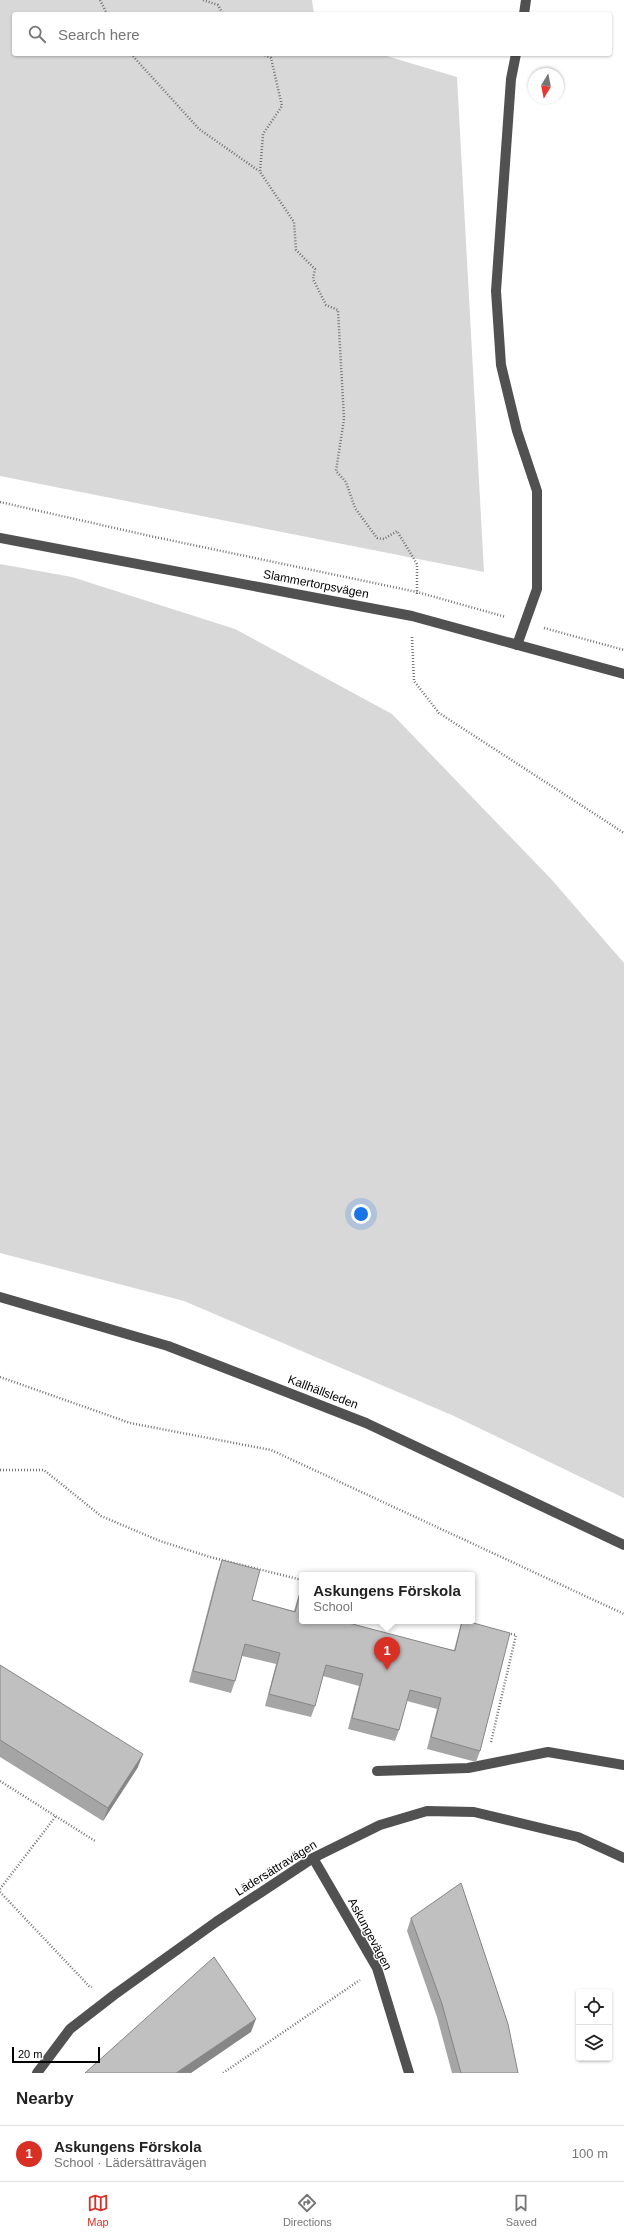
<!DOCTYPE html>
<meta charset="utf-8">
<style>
:root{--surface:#fff;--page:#f6f6f6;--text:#222;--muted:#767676;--line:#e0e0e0;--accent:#d93025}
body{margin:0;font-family:Arial,sans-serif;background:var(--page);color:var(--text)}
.controls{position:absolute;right:12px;bottom:12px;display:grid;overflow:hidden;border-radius:4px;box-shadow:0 1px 3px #0004}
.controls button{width:36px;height:36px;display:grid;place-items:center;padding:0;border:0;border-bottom:1px solid var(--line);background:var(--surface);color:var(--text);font:20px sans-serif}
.compass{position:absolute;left:528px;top:68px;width:36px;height:36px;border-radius:50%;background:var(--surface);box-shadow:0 1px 3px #0004;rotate:190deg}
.scale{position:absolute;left:12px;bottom:10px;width:88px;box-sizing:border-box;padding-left:4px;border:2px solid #000;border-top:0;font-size:11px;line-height:14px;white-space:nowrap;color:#000;-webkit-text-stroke:3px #fff;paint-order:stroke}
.you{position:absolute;left:361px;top:1214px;width:14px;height:14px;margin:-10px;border:3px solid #fff;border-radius:50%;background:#1a73e8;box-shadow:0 0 0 6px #1a73e833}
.badge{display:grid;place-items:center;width:26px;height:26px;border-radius:50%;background:var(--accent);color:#fff;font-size:13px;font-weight:700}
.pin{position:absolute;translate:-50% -33px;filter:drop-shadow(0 1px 2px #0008)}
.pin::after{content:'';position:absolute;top:21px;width:14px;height:12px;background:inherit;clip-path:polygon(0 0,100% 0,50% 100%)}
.popup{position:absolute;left:299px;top:1572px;width:176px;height:52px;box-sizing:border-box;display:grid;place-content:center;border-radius:4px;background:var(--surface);filter:drop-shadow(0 1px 3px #0005);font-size:13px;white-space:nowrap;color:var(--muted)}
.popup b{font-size:15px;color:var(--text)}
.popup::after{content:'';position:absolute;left:50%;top:100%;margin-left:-8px;border:8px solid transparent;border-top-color:var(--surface)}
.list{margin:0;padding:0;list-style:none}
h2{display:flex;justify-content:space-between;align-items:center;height:52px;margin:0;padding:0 16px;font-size:17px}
h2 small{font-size:13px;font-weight:400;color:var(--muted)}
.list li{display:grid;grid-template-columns:26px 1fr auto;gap:12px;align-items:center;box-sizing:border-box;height:56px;padding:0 16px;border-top:1px solid var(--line)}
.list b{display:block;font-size:15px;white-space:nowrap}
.list p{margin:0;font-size:13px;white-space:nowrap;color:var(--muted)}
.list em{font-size:13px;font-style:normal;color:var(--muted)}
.icon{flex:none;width:22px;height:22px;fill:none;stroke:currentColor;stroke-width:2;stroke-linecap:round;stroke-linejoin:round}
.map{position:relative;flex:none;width:624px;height:2073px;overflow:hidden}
.search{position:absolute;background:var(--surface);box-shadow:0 1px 3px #0004;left:12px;right:12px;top:12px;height:44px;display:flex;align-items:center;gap:10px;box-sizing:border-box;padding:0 14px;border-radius:4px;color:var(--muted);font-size:15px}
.sheet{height:108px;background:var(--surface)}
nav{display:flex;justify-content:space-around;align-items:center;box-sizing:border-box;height:56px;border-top:1px solid var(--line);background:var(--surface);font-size:11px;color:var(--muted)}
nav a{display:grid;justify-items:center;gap:2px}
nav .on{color:var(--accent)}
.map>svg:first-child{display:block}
.green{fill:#d8d8d8}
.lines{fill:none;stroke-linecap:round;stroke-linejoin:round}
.path{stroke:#737373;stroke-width:2.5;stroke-dasharray:1 2;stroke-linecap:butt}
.minor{stroke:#515151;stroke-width:10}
.wall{fill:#a5a5a5}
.shaded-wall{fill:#868686}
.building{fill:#c0c0c0;stroke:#868686}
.labels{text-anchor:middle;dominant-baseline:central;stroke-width:3;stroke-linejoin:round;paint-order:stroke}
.street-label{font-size:12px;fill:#000;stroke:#fff}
</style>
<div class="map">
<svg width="624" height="2073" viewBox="0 0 624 2073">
<rect width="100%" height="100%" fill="#fff"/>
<!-- green -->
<g class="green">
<polygon points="0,0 312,0 314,14 14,14 14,54 380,54 457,77 484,572 0,476"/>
<polygon points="0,564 72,577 235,629 392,714 552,880 624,963 624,1498 454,1416 184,1301 0,1253"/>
</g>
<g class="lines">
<!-- path -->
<g class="path">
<polyline points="100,0 107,14"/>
<polyline points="203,0 218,5 223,14"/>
<polyline points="131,54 199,129 259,171"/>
<polyline points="262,54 271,58 282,106 263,134 260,172 294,222 296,250 315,269 313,279 326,305 338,310 344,419 336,471 346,482 355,508 377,538 384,539 397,531 417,564 417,596"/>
<polyline points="0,502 150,536 417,592 506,617"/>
<polyline points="544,628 624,650"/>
<polyline points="412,637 414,681 439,713 624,833"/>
<polyline points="0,1377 130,1423 271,1450 624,1614"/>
<polyline points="0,1470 44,1470 101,1516 160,1541 210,1557 302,1580"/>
<polyline points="491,1742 516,1635 507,1633"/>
<polyline points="0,1781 95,1841"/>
<polyline points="0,1889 56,1816"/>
<polyline points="0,1892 89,1986 92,1987"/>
<polyline points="223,2073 360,1980"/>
</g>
<!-- minor -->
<g class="minor">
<polyline points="524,14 526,0"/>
<polyline points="516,54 511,79 496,291 501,365 517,431 537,491 537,589 517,645"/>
<polyline points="0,538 412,616 624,674"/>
<polyline points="0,1297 168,1346 366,1423 624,1545"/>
<polyline points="377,1771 468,1768 548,1752 624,1765"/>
<polyline points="313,1858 377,1968 409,2073"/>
<polyline points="37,2073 70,2029 114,1995 216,1922 313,1858 380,1825 427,1811 474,1812 578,1837 624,1858"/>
</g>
</g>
<!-- wall -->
<g class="wall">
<polygon points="222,1560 252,1600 294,1611 299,1594 302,1585 302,1621 454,1650 459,1631 462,1621 480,1751 476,1762 427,1749 437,1709 407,1701 399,1730 395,1741 348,1729 359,1686 323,1676 315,1706 311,1717 265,1706 276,1664 242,1656 235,1681 231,1693 189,1682 218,1571"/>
<polygon points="0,1665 138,1767 103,1821 0,1757"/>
<polygon points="411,1918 518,2073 452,2073 437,2017 407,1931"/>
</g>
<!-- shaded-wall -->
<g class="shaded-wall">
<polygon points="143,1754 138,1767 103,1821 108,1808"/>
<polygon points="256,2019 251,2032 191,2073 176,2073"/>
</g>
<!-- building -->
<g class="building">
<polygon points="222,1560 260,1570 252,1600 295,1612 302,1586 302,1621 341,1621 455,1651 462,1621 466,1621 510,1633 480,1751 431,1737 441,1698 410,1690 399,1730 352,1718 363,1674 326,1665 315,1706 269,1694 280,1653 245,1644 235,1681 193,1671"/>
<polygon points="0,1665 143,1754 108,1808 0,1740"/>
<polygon points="461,1883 508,2024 518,2073 461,2073 442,2004 411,1918"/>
<polygon points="214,1957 256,2019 176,2073 85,2073"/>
</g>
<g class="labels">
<!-- street labels -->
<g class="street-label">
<text transform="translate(316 584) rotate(11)">Slammertorpsvägen</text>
<text transform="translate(323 1392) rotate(21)">Kallhällsleden</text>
<text transform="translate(276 1868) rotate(-32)">Lädersättravägen</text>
<text transform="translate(370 1934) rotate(62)">Askungevägen</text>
</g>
</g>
</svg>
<div class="controls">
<button><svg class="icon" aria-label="locate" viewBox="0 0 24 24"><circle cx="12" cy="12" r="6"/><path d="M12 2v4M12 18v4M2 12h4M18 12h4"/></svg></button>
<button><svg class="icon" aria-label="layers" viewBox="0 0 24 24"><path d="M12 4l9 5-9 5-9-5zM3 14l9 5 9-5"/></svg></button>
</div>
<svg class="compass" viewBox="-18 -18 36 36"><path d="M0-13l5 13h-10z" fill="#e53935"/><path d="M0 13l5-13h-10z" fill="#767676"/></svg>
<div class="scale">20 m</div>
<div class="you"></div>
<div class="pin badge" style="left:387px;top:1670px">1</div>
<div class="popup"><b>Askungens Förskola</b>School</div>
<div class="search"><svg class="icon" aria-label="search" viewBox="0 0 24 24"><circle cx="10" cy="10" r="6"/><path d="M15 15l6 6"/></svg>Search here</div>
</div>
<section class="sheet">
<h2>Nearby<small></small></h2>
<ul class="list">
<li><span class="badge">1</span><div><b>Askungens Förskola</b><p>School · Lädersättravägen</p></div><em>100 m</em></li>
</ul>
</section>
<nav>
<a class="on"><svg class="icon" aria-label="map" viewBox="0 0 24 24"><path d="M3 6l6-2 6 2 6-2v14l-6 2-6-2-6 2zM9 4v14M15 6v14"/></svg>Map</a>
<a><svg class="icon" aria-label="directions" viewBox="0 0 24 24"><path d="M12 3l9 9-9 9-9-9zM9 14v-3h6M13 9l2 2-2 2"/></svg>Directions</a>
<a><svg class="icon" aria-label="saved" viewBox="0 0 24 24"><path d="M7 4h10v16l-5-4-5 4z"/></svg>Saved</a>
</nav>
